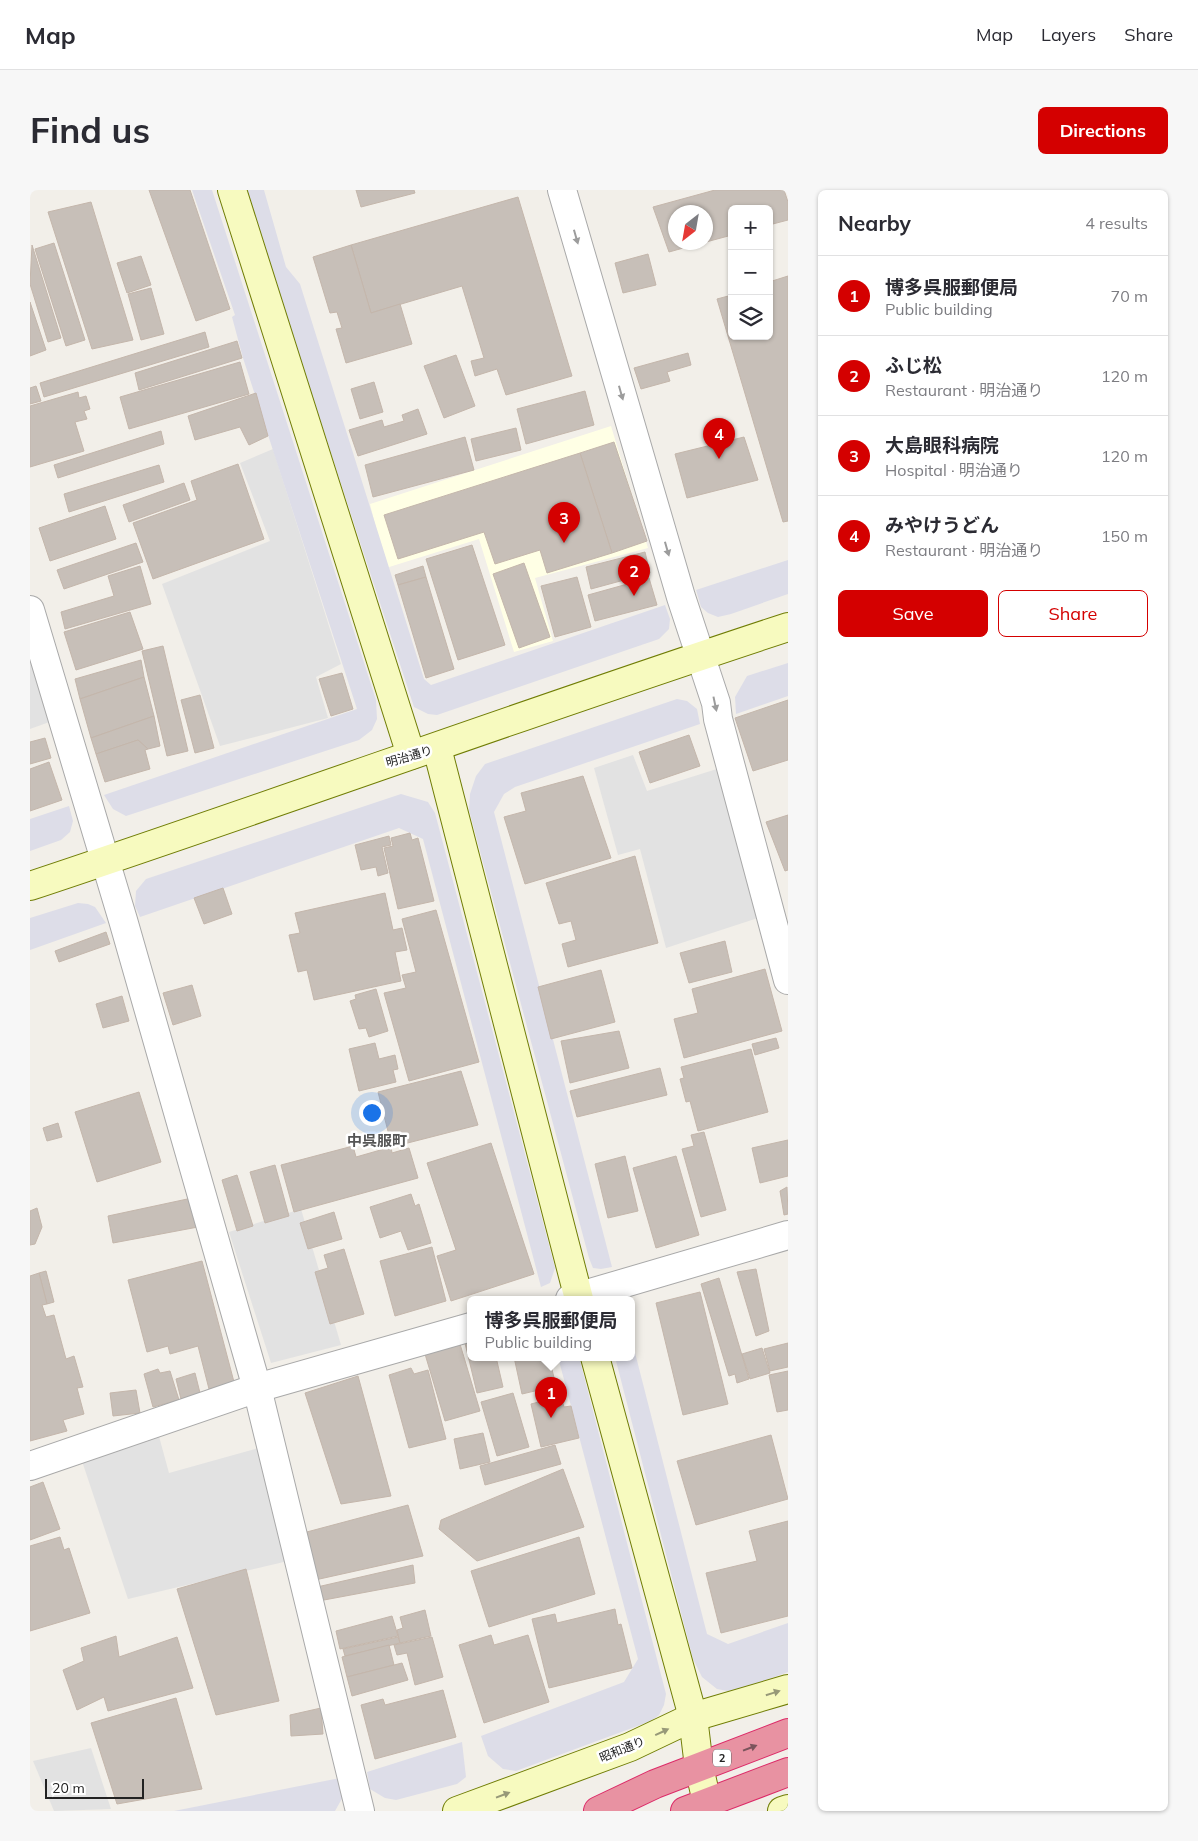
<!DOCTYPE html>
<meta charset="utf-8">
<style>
:root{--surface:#fff;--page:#f7f7f7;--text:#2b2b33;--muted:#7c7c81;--line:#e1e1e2;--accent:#d40000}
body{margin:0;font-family:Mulish,"Noto Sans JP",sans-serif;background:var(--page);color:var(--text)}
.controls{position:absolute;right:15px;top:15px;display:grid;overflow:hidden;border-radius:8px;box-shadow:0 1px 4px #0004}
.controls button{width:45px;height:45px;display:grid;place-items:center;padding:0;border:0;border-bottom:1px solid var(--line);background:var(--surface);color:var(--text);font:25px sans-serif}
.compass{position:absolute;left:638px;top:15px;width:45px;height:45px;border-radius:50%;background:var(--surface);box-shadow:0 1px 4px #0004;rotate:211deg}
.scale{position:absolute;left:15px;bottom:12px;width:99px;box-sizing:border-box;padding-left:5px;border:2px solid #222;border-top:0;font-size:14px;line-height:18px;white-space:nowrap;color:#222;-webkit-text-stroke:4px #fff;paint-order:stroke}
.you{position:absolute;left:341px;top:922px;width:18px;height:18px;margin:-12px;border:4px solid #fff;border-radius:50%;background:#1a73e8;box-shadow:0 0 0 8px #1a73e833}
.badge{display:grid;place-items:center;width:32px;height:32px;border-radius:50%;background:var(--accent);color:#fff;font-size:16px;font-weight:700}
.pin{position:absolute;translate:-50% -41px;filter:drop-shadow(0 1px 2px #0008)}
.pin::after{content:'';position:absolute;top:26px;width:18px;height:15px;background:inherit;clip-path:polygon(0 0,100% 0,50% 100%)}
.popup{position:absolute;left:437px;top:1106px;width:168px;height:65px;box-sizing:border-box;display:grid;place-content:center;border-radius:8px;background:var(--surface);filter:drop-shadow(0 1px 4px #0005);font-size:16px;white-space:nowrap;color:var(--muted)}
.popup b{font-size:19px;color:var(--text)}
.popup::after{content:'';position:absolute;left:50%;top:100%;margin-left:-10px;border:10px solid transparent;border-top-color:var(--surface)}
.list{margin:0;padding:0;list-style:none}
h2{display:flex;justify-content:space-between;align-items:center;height:65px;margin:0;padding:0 20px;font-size:21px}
h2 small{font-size:16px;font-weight:400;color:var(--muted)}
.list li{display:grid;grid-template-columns:32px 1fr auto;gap:15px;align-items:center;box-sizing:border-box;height:80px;padding:0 20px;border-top:1px solid var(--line)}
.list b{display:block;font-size:19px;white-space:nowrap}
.list p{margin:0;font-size:16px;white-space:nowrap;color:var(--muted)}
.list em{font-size:16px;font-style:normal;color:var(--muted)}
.actions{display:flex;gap:10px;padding:15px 20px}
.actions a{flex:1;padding:11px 0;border:1px solid var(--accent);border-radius:8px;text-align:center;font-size:18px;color:var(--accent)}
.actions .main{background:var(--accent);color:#fff}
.icon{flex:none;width:28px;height:28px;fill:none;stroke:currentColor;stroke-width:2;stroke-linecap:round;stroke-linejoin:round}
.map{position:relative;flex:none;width:758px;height:1621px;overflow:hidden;border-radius:8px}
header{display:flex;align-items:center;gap:30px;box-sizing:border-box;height:70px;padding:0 25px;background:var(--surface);border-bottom:1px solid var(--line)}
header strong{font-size:24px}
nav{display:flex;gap:28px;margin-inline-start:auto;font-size:18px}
.intro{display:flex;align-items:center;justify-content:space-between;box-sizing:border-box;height:120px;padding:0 30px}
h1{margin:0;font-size:35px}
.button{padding:12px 22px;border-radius:8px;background:var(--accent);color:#fff;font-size:18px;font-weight:700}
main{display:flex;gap:30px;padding:0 30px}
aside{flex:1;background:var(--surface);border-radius:8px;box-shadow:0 1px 4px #0004}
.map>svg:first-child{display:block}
.education{fill:#ffffe5}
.parking{fill:#e2e2e2}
.plaza{fill:#dddde8}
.building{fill:#c7bfb8;stroke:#c4b6ab}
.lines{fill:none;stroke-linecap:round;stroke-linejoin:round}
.street-casing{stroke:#a9a9a9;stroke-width:30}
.secondary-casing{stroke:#707d05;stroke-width:30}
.highway-casing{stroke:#dc2a67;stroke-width:30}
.street{stroke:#fff;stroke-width:28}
.secondary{stroke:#f7fabf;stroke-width:28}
.highway{stroke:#e892a2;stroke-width:28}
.oneway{fill:#9c9c9c}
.oneway2{fill:#979978}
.oneway3{fill:#7b545c}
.labels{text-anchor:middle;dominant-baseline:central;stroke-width:5;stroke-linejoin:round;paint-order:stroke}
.shield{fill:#fff;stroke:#646464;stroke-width:1}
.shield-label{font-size:11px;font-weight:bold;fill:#222}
.street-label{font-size:12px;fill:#222;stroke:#fff}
.quarter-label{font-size:15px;font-weight:bold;fill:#555;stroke:#fff}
</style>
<header>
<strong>Map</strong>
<nav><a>Map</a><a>Layers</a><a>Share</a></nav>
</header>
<div class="intro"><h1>Find us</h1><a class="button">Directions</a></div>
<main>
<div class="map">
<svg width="758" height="1621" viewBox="0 0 758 1621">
<rect width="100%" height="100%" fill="#f2efe9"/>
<!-- education -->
<polygon class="education" points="581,236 618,358 505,388 523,451 484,462 449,349 356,378 340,314"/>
<!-- parking -->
<g class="parking">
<polygon points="243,259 311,474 286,487 298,528 190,556 132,394 240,351 210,273"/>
<polygon points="0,455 25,530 0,539"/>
<polygon points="603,565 617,601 690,578 731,727 636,758 610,659 588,665 564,578"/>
<polygon points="271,1019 311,1155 241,1173 199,1042"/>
<polygon points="127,1239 139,1283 232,1257 258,1371 98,1409 50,1265"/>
<polygon points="61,1558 81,1619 24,1621 3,1571"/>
</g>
<!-- plaza -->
<g class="plaza">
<polygon points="162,0 182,0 346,510 347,529 342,540 329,550 96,626 83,619 74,605 327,519 213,168 202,127 205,125"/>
<polygon points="215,0 234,0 256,77 270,94 394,489 401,495 635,415 640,429 639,439 629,449 407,525 398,524 384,517"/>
<polygon points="758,370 758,404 701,424 688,427 678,423 671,417 666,400"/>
<polygon points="758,473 758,506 706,524 705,507 717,486"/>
<polygon points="647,509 657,511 667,519 670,534 485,597 474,604 464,622 582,1077 571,1079 563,1078 559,1068 439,620 440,604 446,586 455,574"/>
<polygon points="371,604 398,612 405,623 525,1078 520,1093 511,1097 393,649 369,638 110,727 105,716 106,701 116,689"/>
<polygon points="39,616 43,631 40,642 31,650 0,661 0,629"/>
<polygon points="48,713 58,714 65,717 76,733 0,760 0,728"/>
<polygon points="601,1147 677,1444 698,1454 758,1433 758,1482 703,1502 687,1499 672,1487 663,1469 585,1167 601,1167"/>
<polygon points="528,1167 549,1167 636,1504 634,1515 629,1525 621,1531 486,1581 473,1579 458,1566 451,1546 594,1492 608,1469"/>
<polygon points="432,1552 436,1587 427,1594 366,1610 355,1608 340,1599 337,1582"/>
<polygon points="310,1588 314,1605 305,1621 144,1621"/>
</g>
<!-- building -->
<g class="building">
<polygon points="119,0 160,0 200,119 166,131"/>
<polygon points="326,0 384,0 385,3 331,17"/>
<polygon points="685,0 754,0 758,12 758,30 739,35 739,19 702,19 702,45 676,52 676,22 646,22 646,52 675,52 639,62 623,17"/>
<polygon points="488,7 542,186 476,205 467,179 445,186 441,171 454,168 432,96 341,123 321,55"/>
<polygon points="61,12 103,150 62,159 18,22"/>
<polygon points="24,53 55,150 36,156 5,59"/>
<polygon points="2,55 31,148 18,152 0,94"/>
<polygon points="321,55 341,123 370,114 382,154 316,173 306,139 312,138 307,122 300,123 283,67"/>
<polygon points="618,64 626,95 593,103 585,73"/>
<polygon points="111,66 121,95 97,103 87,73"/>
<polygon points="758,86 758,331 753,332 687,109 702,105 702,146 739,146 739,92"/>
<polygon points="121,98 134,144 111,150 98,104"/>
<polygon points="0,112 16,160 0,166"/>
<polygon points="175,142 179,157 14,207 10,193"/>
<polygon points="207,151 212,168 109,200 105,183"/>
<polygon points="658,163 661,175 637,182 640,191 611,199 604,178"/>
<polygon points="426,165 445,216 414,228 394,176"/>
<polygon points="210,172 219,204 99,239 90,207"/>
<polygon points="344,192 353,222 330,229 321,199"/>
<polygon points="6,196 11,211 0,214 0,198"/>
<polygon points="555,201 564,235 496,254 487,219"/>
<polygon points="48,202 49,208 56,206 60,219 54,221 57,229 45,232 54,261 0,277 0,216"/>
<polygon points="226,203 238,246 219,255 210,237 165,250 158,226"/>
<polygon points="388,219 397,244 328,266 319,240 352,230 354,237 374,231 372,225"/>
<polygon points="486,238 491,260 446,271 441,249"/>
<polygon points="131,241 134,254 28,288 24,275"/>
<polygon points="435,247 444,280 343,307 335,275"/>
<polygon points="714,247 728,290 657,308 645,264"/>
<polygon points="584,252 617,351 582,363 550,263"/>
<polygon points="550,263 582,363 517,383 510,360 465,374 454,342 368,369 354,325"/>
<polygon points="208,274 234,349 123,389 103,333 167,310 161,291"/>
<polygon points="129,275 134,292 39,322 34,304"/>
<polygon points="154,293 160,310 99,332 93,315"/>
<polygon points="75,316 86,349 20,371 9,338"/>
<polygon points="106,353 113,372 34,399 27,380"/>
<polygon points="442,355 475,455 428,470 396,369"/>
<polygon points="615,362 620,383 561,399 556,377"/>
<polygon points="494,373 520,447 489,458 463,384"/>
<polygon points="110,376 121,414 35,439 31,422 84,406 78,386"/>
<polygon points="393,376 396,387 368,395 365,385"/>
<polygon points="396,387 424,479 396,488 368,395"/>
<polygon points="547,387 561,437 525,447 511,396"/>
<polygon points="619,388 627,415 565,431 558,405"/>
<polygon points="100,422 113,459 46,480 34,442"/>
<polygon points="133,456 158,561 137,566 112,461"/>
<polygon points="111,470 114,487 50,509 45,489"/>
<polygon points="312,483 323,519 301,526 289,489"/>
<polygon points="114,487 124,526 61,548 50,509"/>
<polygon points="170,505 184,558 165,563 151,510"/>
<polygon points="758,510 758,570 723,581 705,528"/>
<polygon points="124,526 130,556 118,559 108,550 66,564 61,548"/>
<polygon points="659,545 670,576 620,593 609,562"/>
<polygon points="15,548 21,568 0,574 0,552"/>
<polygon points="108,550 118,559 115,560 120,579 75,592 66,564"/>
<polygon points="19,572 32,610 0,621 0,579"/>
<polygon points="553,586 581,668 495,694 474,627 496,621 491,603"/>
<polygon points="758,625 758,680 755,681 736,632"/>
<polygon points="380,643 382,650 388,648 404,711 368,719 354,658 363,656 361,648"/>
<polygon points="359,646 361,655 352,657 358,683 348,686 346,677 331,680 325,655"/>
<polygon points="605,666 628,753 538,777 532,754 546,750 541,731 529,734 516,693"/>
<polygon points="193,698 202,724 174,734 164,708"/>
<polygon points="355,703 363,740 372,738 377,760 365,762 371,791 284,810 277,780 268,782 259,745 270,743 265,723"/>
<polygon points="406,720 449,872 379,891 354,803 376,798 372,785 386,782 372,729"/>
<polygon points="76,742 80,754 29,772 25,761"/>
<polygon points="695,751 702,782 659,793 650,763"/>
<polygon points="735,779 752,841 654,868 644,829 668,823 662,799"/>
<polygon points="571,780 585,832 521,849 508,797"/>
<polygon points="162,795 171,826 143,835 133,803"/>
<polygon points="346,799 358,841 339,847 336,838 329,839 320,811 326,809 325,805"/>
<polygon points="92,806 99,831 73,838 66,814"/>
<polygon points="589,841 599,878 540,893 531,851"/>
<polygon points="746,848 749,858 725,865 722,854"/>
<polygon points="345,853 349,869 365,865 368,879 363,880 366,892 329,901 319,859"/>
<polygon points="721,859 738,922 668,941 660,911 656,912 650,889 654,888 651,877"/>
<polygon points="630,878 637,905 547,927 540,901"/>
<polygon points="431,881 448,935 362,957 348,902"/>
<polygon points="109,902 131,972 67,992 45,922"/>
<polygon points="28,933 32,947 17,951 13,938"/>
<polygon points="674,942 696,1020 671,1027 652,959 664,956 661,945"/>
<polygon points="758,950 758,986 730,993 722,958"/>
<polygon points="461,953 504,1084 421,1111 407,1066 426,1060 397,973"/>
<polygon points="323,956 326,967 361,957 362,963 379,958 388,988 264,1022 251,975"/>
<polygon points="595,966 608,1021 578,1028 565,974"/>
<polygon points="646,966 669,1045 626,1058 603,978"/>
<polygon points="245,975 259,1026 235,1033 220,982"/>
<polygon points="207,985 223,1036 207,1041 192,990"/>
<polygon points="757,997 758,1024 754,1025 750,1001"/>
<polygon points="381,1004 385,1016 389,1014 401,1053 378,1060 371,1041 350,1048 340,1017"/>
<polygon points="162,1008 168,1037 83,1053 78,1026"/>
<polygon points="7,1018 12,1037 5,1054 0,1055 0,1021"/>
<polygon points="304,1022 312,1049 278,1059 270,1033"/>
<polygon points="402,1057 416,1111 365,1126 350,1071"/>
<polygon points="314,1059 334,1124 300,1134 285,1082 298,1078 294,1065"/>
<polygon points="172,1071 204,1192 179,1199 168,1156 140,1164 138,1156 117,1162 98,1090"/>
<polygon points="726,1079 739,1141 726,1146 707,1082"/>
<polygon points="16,1081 24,1112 17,1114 9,1083"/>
<polygon points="9,1083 17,1114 12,1115 16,1127 24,1125 36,1169 44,1166 53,1197 47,1198 54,1224 33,1230 37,1241 0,1251 0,1086"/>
<polygon points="689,1088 719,1189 707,1193 705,1184 699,1186 671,1094"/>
<polygon points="670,1102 698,1214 653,1225 626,1113"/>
<polygon points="441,1152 441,1167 466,1167 473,1197 447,1203 435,1153"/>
<polygon points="758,1153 758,1177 740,1181 734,1159"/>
<polygon points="430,1154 450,1221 415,1231 395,1164"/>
<polygon points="732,1158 740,1183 720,1189 712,1164"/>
<polygon points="484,1167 519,1167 526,1196 492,1204"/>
<polygon points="381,1178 384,1184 398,1180 416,1249 379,1258 359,1185"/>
<polygon points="128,1179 130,1183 140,1181 149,1210 123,1217 114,1184"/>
<polygon points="758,1181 758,1220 747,1222 739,1185"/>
<polygon points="165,1183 170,1203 151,1209 146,1189"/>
<polygon points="328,1186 361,1306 311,1314 275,1203"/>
<polygon points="106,1200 110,1223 83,1226 80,1203"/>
<polygon points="483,1203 499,1257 467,1266 451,1212"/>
<polygon points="531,1206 534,1217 541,1216 549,1248 511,1257 501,1214"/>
<polygon points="453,1243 460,1272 430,1279 424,1249"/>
<polygon points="741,1245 758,1309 666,1335 647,1271"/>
<polygon points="525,1255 531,1274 455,1295 450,1276"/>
<polygon points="533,1279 554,1337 447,1371 409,1339 411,1330"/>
<polygon points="13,1292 30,1339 0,1350 0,1297"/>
<polygon points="378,1315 393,1366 285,1390 273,1343"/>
<polygon points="758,1331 758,1426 691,1443 676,1383 727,1371 719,1341"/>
<polygon points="30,1347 34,1360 39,1358 60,1423 0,1441 0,1356"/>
<polygon points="549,1347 565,1404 459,1437 441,1381"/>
<polygon points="383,1375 385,1393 294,1410 287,1397"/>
<polygon points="216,1379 249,1511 186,1525 147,1399"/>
<polygon points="585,1419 588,1435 591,1434 602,1478 519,1498 502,1429 525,1424 527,1433"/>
<polygon points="395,1420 401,1446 370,1453 367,1440 373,1438 370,1427"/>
<polygon points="362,1426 368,1446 310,1459 306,1441"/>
<polygon points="461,1445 464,1455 498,1445 519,1512 454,1533 429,1455"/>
<polygon points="86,1446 89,1467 147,1447 163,1498 78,1521 74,1507 47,1520 33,1480 54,1471 51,1458"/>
<polygon points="368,1447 370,1453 315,1466 313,1459"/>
<polygon points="402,1447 413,1487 385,1495 377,1463 367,1465 364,1455"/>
<polygon points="359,1455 364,1475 317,1487 312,1467"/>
<polygon points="372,1473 378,1490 322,1506 317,1487"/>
<polygon points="413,1500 426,1547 345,1569 331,1515 353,1509 355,1515"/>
<polygon points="146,1508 172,1599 87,1614 61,1533"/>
<polygon points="291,1518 293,1544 261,1546 260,1525"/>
</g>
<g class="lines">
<defs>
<g id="street">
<polyline points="532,0 651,407 686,513 688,529 758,790"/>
<polyline points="0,420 93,730 227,1198 330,1621"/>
<polyline points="540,1109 758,1045"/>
<polyline points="0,1276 227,1198 441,1137"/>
</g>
<g id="secondary">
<polyline points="202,0 381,565"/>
<polyline points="407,558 549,1109"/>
<path d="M0,696C253,612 504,520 758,437"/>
<polyline points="565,1167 663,1527 669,1577 679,1621"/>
<polyline points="427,1621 600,1557 663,1527 758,1499"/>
<polyline points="752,1621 758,1619"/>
</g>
<g id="highway">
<polyline points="568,1621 625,1594 758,1543"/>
<polyline points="655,1621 758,1582"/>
</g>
</defs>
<!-- street casing -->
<use href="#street" class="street-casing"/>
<!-- secondary casing -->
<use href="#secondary" class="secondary-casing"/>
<!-- highway casing -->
<use href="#highway" class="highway-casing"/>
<!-- street -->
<use href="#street" class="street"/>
<!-- secondary -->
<use href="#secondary" class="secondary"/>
<!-- highway -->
<use href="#highway" class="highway"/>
</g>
<!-- one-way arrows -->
<defs><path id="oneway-solid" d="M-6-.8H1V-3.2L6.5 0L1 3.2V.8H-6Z" transform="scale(1.25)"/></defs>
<g class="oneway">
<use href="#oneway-solid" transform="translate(546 47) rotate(74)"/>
<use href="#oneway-solid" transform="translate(591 203) rotate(74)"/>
<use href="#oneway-solid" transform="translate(637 359) rotate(74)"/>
<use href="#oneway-solid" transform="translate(685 514) rotate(78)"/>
</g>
<g class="oneway2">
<use href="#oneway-solid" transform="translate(743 1503) rotate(-17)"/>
<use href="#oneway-solid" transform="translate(632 1542) rotate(-25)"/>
<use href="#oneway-solid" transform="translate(473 1605) rotate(-21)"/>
</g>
<use class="oneway3" href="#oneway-solid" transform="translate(720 1558) rotate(-21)"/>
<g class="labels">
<!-- shield labels -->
<rect class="shield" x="683" y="1559.5" width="18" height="17" rx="4"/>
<g class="shield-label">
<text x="692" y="1568">2</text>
</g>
<!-- street labels -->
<g class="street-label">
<text transform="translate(379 566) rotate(-16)">明治通り</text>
<text transform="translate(592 1559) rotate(-22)">昭和通り</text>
</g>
<!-- quarter labels -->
<g class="quarter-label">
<text x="347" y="950">中呉服町</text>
</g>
</g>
</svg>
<div class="controls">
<button>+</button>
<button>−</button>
<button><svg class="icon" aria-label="layers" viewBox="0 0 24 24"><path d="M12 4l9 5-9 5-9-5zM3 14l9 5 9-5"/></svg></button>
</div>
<svg class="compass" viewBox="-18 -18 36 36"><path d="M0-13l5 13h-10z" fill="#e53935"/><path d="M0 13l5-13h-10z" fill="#7c7c81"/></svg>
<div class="scale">20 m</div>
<div class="you"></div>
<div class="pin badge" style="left:521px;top:1228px">1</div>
<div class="popup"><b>博多呉服郵便局</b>Public building</div>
<div class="pin badge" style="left:604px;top:406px">2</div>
<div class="pin badge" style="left:534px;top:353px">3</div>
<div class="pin badge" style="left:689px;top:269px">4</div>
</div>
<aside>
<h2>Nearby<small>4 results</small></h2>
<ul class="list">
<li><span class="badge">1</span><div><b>博多呉服郵便局</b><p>Public building</p></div><em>70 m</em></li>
<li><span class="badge">2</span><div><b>ふじ松</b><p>Restaurant · 明治通り</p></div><em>120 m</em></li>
<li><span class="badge">3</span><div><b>大島眼科病院</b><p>Hospital · 明治通り</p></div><em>120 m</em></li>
<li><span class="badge">4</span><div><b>みやけうどん</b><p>Restaurant · 明治通り</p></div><em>150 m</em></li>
</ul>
<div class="actions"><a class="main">Save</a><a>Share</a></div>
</aside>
</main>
